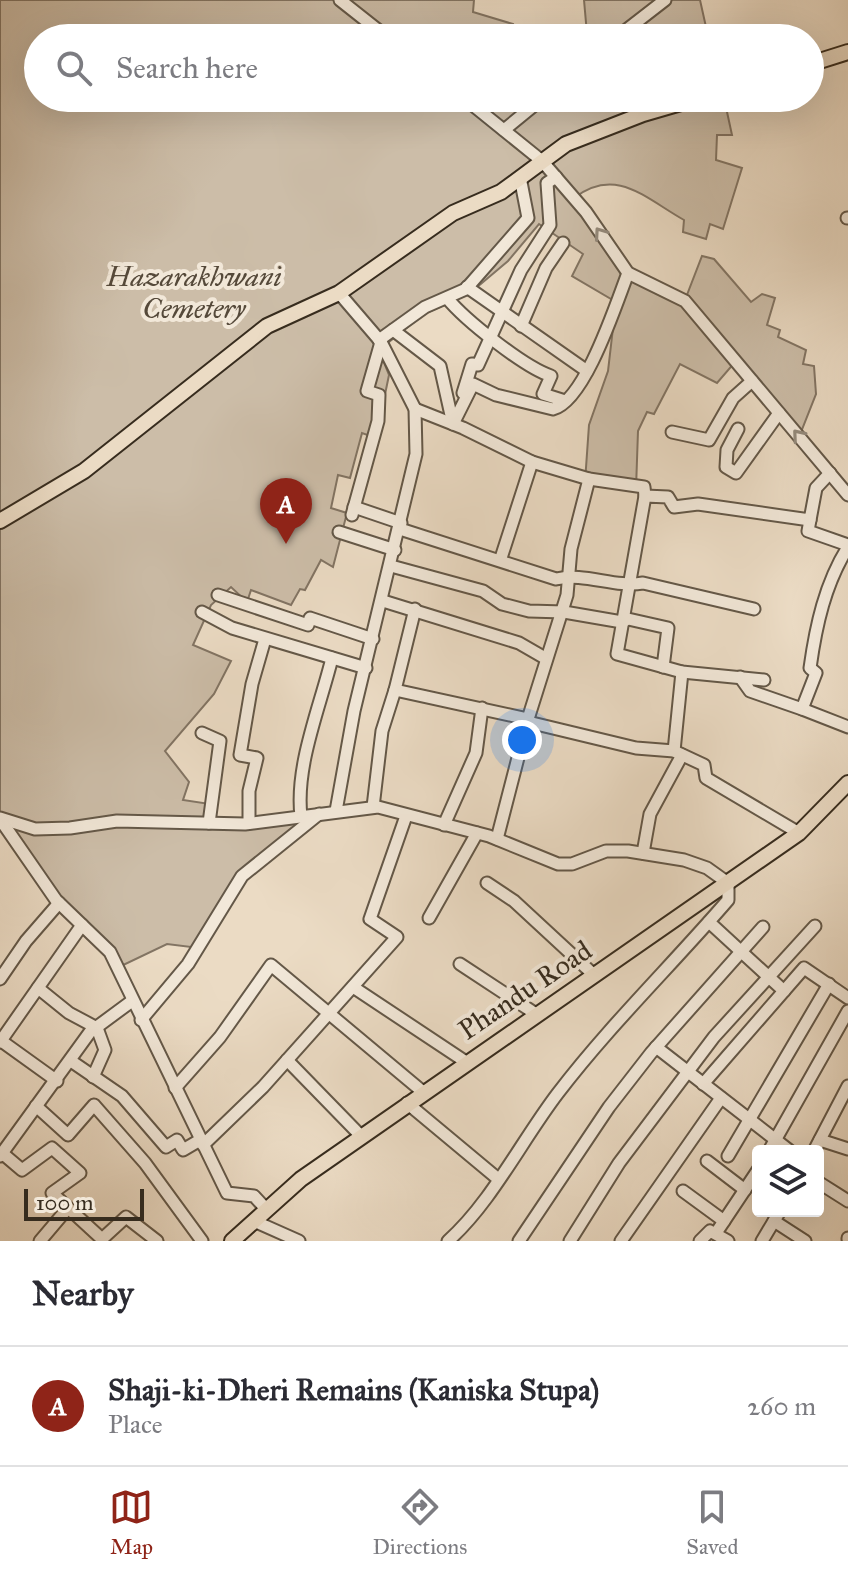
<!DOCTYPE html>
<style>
:root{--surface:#fff;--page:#f2f2f3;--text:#2b2b33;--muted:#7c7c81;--line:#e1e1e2;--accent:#8f2418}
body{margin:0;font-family:"IM FELL Great Primer",serif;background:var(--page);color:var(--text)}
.controls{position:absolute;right:24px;bottom:24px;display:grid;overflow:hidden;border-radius:8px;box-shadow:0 8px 32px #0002}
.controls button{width:72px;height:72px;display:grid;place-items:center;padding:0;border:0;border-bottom:2px solid var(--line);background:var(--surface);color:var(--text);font:40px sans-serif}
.scale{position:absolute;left:24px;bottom:20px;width:120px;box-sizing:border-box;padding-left:8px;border:4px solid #372c1e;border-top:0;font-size:22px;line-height:28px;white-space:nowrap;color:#372c1e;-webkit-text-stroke:6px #f2e8d9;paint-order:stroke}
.you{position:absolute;left:522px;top:740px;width:28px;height:28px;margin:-20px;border:6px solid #fff;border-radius:50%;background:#1a73e8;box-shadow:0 0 0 12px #1a73e833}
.badge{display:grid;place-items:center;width:52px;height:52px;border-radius:50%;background:var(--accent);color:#fff;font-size:26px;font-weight:700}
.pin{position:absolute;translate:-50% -66px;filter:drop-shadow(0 2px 4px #0008)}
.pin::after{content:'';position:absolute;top:42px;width:28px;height:24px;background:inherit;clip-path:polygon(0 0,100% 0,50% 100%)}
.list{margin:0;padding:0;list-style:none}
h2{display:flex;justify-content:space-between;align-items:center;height:104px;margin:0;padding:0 32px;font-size:34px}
h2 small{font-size:26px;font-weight:400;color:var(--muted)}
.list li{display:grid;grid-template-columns:52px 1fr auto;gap:24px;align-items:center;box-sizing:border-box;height:120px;padding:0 32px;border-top:2px solid var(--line)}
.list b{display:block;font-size:30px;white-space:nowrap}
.list p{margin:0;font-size:26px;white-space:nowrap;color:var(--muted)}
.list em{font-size:26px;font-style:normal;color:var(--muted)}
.icon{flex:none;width:44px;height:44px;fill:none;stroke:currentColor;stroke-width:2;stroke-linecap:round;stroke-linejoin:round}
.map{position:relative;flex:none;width:848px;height:1241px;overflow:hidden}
.search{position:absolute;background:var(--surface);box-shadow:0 8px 32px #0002;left:24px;right:24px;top:24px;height:88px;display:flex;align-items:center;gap:20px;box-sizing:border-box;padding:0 28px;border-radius:44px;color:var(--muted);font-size:30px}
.sheet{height:224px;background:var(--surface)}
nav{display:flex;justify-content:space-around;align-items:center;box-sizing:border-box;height:112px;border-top:2px solid var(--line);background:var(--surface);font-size:22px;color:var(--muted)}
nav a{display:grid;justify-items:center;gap:4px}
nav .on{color:var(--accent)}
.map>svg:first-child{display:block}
.green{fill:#ccbda8;stroke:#827463;stroke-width:2}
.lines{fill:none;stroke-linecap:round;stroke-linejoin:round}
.minor-casing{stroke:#645848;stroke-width:15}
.major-casing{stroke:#372c1e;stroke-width:18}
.minor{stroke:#f2e8d9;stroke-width:11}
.major{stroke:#ebdbc4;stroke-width:14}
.oneway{stroke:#948a7c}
.labels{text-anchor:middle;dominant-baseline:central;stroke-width:8;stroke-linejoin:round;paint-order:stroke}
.park-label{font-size:28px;font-style:italic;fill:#55493a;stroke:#f2e8d9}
.street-label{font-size:28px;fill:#372c1e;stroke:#f2e8d9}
</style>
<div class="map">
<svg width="848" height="1241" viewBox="0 0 848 1241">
<rect width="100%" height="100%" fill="#ebdbc4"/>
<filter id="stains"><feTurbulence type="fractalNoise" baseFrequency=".0025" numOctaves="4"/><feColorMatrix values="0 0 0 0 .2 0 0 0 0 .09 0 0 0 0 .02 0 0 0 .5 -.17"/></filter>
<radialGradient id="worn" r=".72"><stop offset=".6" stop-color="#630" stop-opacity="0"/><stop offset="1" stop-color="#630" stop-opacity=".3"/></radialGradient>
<!-- green -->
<g class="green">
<path d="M0,0H474L473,12L513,24L511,38H38V98H724L732,135H717L716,160L742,168L723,229L710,224L706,239L683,232L684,220C645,198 616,166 574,198L628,274L685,300L702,256L714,259L751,302L762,294L775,298L767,325L780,330L778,337L806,350L803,364L814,366L816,394L799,437L735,362L717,383L680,364L654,414L647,412L638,431L636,489L585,482L589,425L608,371L616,302L572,276L583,254L539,224L508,261L469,294L424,314L379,350L389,375L376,438L362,433L350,478L338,475L331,508L347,513L333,567L321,560L305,590L300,589L291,605L251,590L247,602L231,587L211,605L193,645L231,661L214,694L165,751L189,782L183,800L210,804L206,823L320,814L242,876L199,948L167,944L117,968L56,900L0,818Z"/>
<polygon points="584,0 700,0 708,36 719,38 583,38 587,34"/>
</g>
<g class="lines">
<defs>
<g id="minor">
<polyline points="340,0 388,38"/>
<polyline points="616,38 665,0"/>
<polyline points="464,98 542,161 586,212 628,273 685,301 848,495"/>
<polyline points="504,130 543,98"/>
<polyline points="847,218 848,218"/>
<polyline points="467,287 587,371"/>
<path d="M447,298C465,320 524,367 551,376L543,394L565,401"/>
<polyline points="521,326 546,268 563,243"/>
<path d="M393,330L440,366L453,424L473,384L496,395L553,409C585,401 616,304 628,273"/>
<polyline points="379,340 425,307 466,289 528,218 520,177"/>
<polyline points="463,393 472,364 478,365 521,270 550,225 547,183 556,177"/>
<polyline points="415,409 463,428 532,462 589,479 644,487 645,496"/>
<polyline points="738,429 727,450 726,467 736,473 779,413"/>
<polyline points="672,432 709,440 733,398 752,381"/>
<polyline points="354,507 401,523"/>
<polyline points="352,515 378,421 379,395 367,391 381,342"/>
<polyline points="810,520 808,531 848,545"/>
<path d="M400,529L556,579C585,572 614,588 643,583L754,609"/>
<polyline points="339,532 395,550"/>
<path d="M848,547C825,584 816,625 810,668L816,673L802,709L848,727"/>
<polyline points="501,558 532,462"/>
<polyline points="391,566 483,591 502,604 529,611 564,612 622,622 628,619 668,628 663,667"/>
<polyline points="218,595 308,625 310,618 373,639"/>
<polyline points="383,601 519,643 545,658"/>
<polyline points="415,609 395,690 528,719 497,839"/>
<polyline points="202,612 232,628 366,668"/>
<polyline points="740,677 750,691 802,709"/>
<polyline points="764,680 682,672 617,654 645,496 668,497 674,507 698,504 810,520 816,488 830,473"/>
<polyline points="528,719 567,595 571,549 589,479"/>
<polyline points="528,722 636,748 674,751 704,765 706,778 799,833"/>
<polyline points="202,733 220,741 209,823"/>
<polyline points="674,751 682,672"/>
<polyline points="373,807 382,731 395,690"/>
<polyline points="336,811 354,711 416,454 415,409 381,342 339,293"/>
<path d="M301,816C295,766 320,707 332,658"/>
<path d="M0,818L35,829L70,828L117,821L245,824L378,807L489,836L558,864H572L606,851H628L684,860L707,868L728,883V900C672,965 610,1025 558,1093C522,1140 491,1203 448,1241"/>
<polyline points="0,819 56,900 110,952 227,1193 254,1196 267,1210"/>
<polyline points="249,823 249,791 257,758 240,755 252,684 265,639"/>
<polyline points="444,825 476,753 482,708"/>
<polyline points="643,853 650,814 682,755"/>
<polyline points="487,883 514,901 594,975"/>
<polyline points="429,918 477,833"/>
<polyline points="709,922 784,991"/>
<polyline points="460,964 536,1014"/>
<polyline points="0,979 26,941 59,903"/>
<polyline points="353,987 466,1062"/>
<polyline points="38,988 69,1013 97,1028 105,1050 93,1077"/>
<polyline points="141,1020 188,964 242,876 319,814"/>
<polyline points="0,1040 57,1081"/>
<polyline points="0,1042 82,925"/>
<polyline points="656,1047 790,1151"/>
<polyline points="287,1060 361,1136"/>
<polyline points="71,1061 122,1096 166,1147 177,1140 183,1150 200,1140"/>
<polyline points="703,1084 804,968 848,998"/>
<polyline points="175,1088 220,1037 271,965 423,1092"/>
<polyline points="407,1103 497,1178"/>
<polyline points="36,1106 68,1135 94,1105 145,1163 202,1241"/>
<polyline points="820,1140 848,1149"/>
<polyline points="203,1145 263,1087 397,937 370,919 406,816"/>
<polyline points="769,1151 848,1011"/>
<polyline points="814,1151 848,1086"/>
<polyline points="2,1153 22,1170 52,1148 80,1173 52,1193 102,1239 126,1217 157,1241"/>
<polyline points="0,1156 90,1032 132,1001"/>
<polyline points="728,1156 829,984"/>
<polyline points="707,1161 745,1190"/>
<polyline points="818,1182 848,1201"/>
<polyline points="683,1191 724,1221"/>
<polyline points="254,1221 299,1241"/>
<polyline points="774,1221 805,1241"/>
<polyline points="716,1233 758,1170"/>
<polyline points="848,1238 848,1239"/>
<polyline points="40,1241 68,1208"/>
<polyline points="519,1241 609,1107 651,1053 763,927"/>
<polyline points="570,1241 619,1163 714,1037 815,926"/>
<polyline points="621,1241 721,1098"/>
<polyline points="700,1241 710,1231 728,1241"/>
<polyline points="762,1241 780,1211"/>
</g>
<g id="major">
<polyline points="810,64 848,52"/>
<polyline points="0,521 84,471 267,326 339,293 453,213 501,192 566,144 643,114 698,98"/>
<polyline points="232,1241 301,1179 799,833 848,783"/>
</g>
</defs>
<!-- minor casing -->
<use href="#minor" class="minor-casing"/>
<!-- major casing -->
<use href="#major" class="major-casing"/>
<!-- minor -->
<use href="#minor" class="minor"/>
<!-- major -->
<use href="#major" class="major"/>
</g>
<!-- one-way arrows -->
<defs><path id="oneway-chevron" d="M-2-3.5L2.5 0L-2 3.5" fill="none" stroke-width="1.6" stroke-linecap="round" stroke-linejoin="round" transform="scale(2)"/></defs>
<g class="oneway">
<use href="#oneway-chevron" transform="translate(600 233) rotate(-125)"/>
<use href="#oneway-chevron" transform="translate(798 435) rotate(-130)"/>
</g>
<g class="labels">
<!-- park labels -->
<g class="park-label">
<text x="194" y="276">Hazarakhwani<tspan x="194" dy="32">Cemetery</tspan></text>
</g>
<!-- street labels -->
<g class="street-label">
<text transform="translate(525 990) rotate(-34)">Phandu Road</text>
</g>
</g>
<rect width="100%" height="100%" filter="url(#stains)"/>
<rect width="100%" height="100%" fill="url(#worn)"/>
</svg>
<div class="controls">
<button><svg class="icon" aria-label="layers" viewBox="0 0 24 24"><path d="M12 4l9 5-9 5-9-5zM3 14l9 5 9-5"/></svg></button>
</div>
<div class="scale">100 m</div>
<div class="you"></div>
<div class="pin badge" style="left:286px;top:544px">A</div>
<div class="search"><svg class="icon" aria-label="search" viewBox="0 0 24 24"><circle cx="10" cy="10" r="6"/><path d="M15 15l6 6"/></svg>Search here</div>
</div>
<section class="sheet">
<h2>Nearby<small></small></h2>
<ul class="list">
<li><span class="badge">A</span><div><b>Shaji-ki-Dheri Remains (Kaniska Stupa)</b><p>Place</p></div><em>260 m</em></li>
</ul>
</section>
<nav>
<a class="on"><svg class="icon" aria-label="map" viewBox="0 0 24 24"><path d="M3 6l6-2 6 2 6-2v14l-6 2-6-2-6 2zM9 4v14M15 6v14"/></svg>Map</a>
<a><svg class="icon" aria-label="directions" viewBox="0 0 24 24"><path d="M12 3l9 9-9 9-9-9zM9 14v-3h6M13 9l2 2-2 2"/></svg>Directions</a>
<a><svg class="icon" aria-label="saved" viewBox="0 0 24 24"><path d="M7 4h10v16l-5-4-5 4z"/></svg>Saved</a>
</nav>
